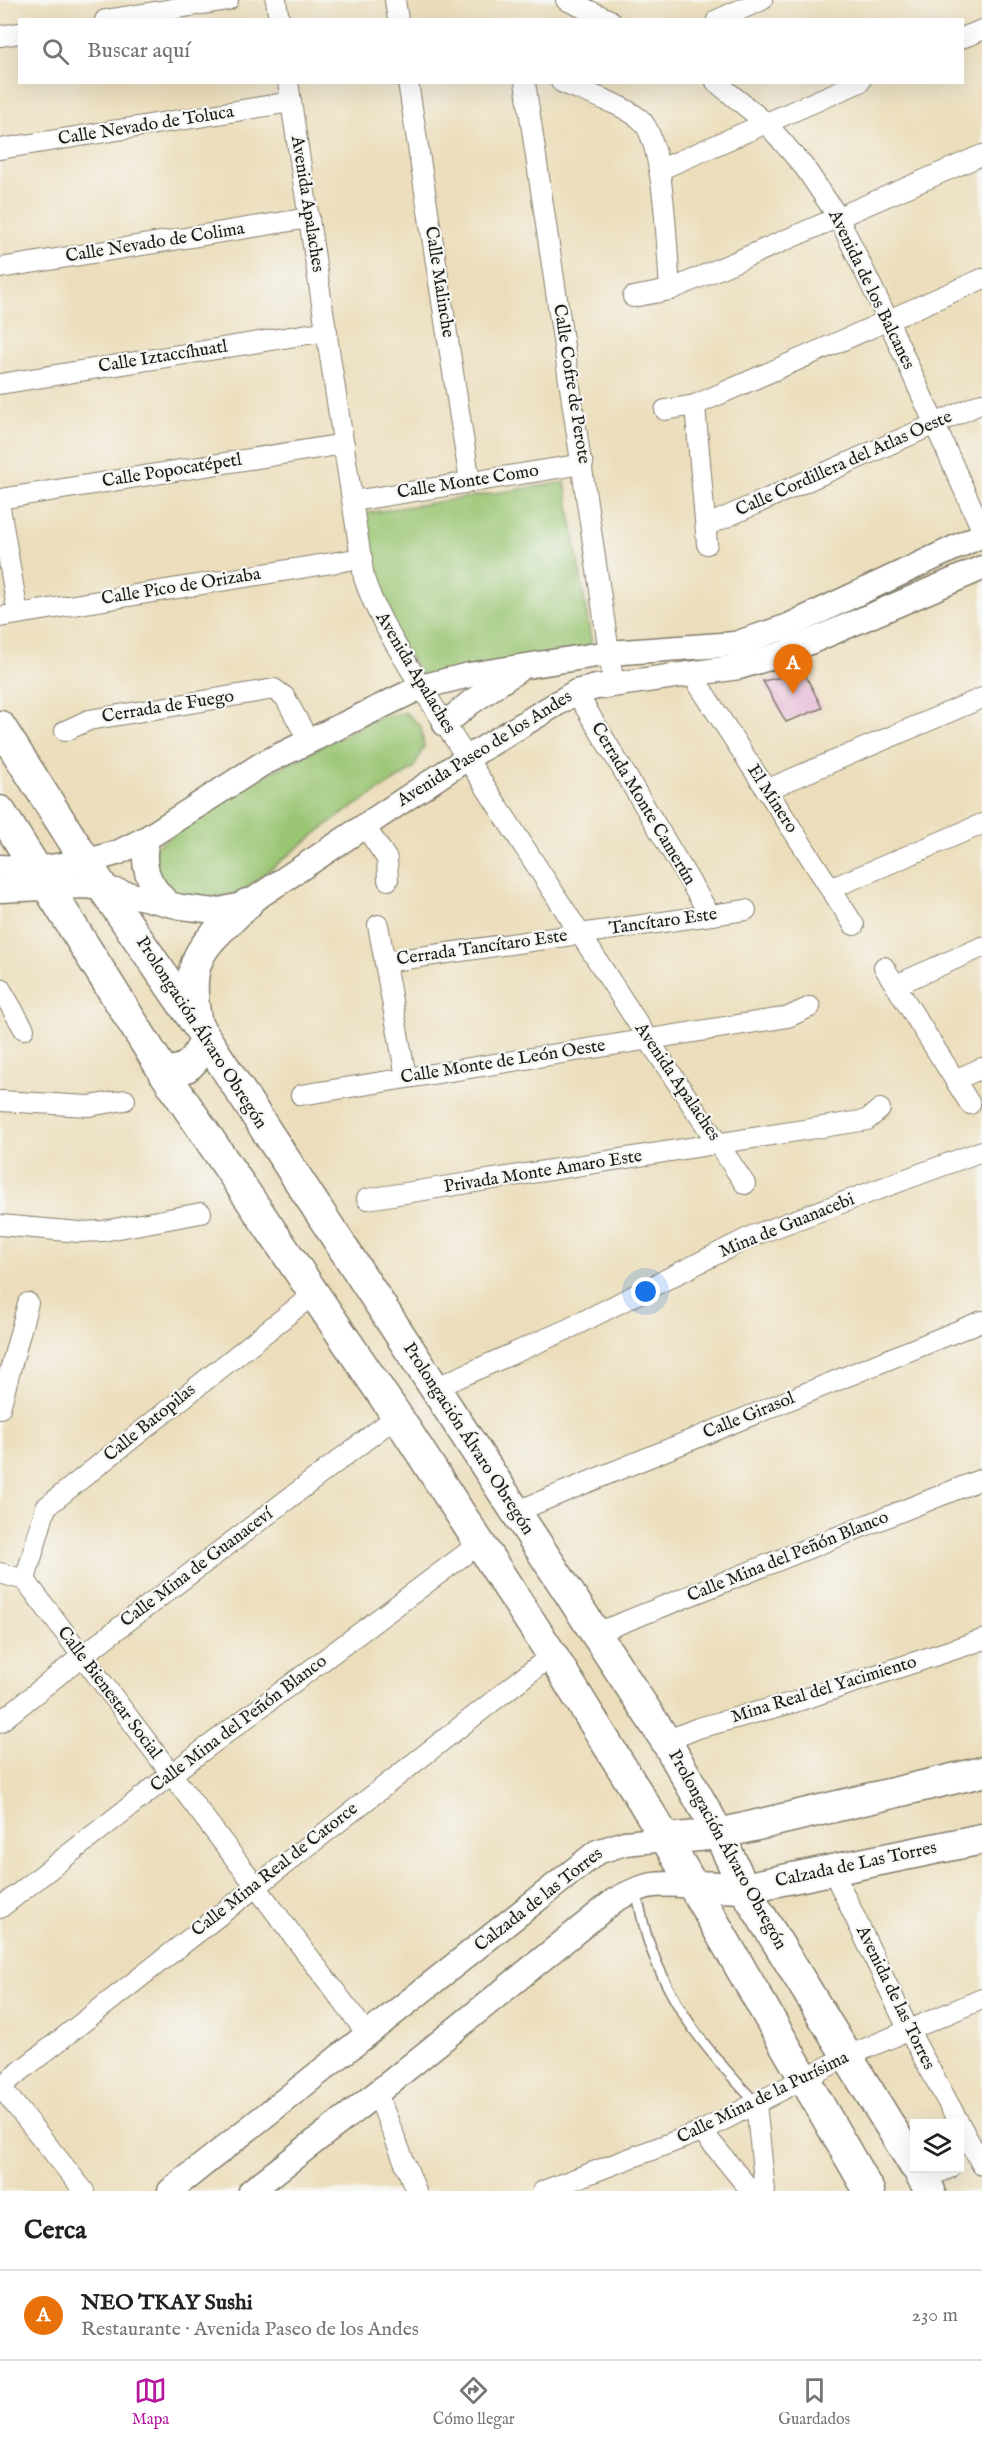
<!DOCTYPE html>
<html lang="es">
<meta charset="utf-8">
<style>
:root{--surface:#fff;--page:#f2f2f2;--text:#202124;--muted:#757577;--line:#e0e0e0;--accent:#b5179e}
body{margin:0;font-family:"IM FELL English",serif;background:var(--page);color:var(--text)}
.controls{position:absolute;right:18px;bottom:18px;display:grid;overflow:hidden;border-radius:0px;box-shadow:0 6px 24px #0002}
.controls button{width:54px;height:54px;display:grid;place-items:center;padding:0;border:0;border-bottom:2px solid var(--line);background:var(--surface);color:var(--text);font:30px sans-serif}
.you{position:absolute;left:646px;top:1292px;width:21px;height:21px;margin:-15px;border:4px solid #fff;border-radius:50%;background:#1a73e8;box-shadow:0 0 0 9px #1a73e833}
.badge{display:grid;place-items:center;width:39px;height:39px;border-radius:50%;background:var(--accent);color:#fff;font-size:20px;font-weight:700}
.pin{position:absolute;translate:-50% -50px;filter:drop-shadow(0 2px 3px #0008)}
.pin::after{content:'';position:absolute;top:32px;width:21px;height:18px;background:inherit;clip-path:polygon(0 0,100% 0,50% 100%)}
.list{margin:0;padding:0;list-style:none}
h2{display:flex;justify-content:space-between;align-items:center;height:78px;margin:0;padding:0 24px;font-size:26px}
h2 small{font-size:20px;font-weight:400;color:var(--muted)}
.list li{display:grid;grid-template-columns:39px 1fr auto;gap:18px;align-items:center;box-sizing:border-box;height:90px;padding:0 24px;border-top:2px solid var(--line)}
.list b{display:block;font-size:22px;white-space:nowrap}
.list p{margin:0;font-size:20px;white-space:nowrap;color:var(--muted)}
.list em{font-size:20px;font-style:normal;color:var(--muted)}
.icon{flex:none;width:33px;height:33px;fill:none;stroke:currentColor;stroke-width:2;stroke-linecap:round;stroke-linejoin:round}
.map{position:relative;flex:none;width:982px;height:2191px;overflow:hidden}
.search{position:absolute;background:var(--surface);box-shadow:0 6px 24px #0002;left:18px;right:18px;top:18px;height:66px;display:flex;align-items:center;gap:15px;box-sizing:border-box;padding:0 21px;border-radius:0px;color:var(--muted);font-size:22px}
.sheet{height:168px;background:var(--surface)}
nav{display:flex;justify-content:space-around;align-items:center;box-sizing:border-box;height:84px;border-top:2px solid var(--line);background:var(--surface);font-size:16px;color:var(--muted)}
nav a{display:grid;justify-items:center;gap:3px}
nav .on{color:var(--accent)}
.map>svg:first-child{display:block}
.green{fill:#9ac572;stroke:#5b7047;stroke-width:1.5}
.building{fill:#e4aed1}
.lines{fill:none;stroke-linecap:round;stroke-linejoin:round}
.service-casing{stroke:#847d6c;stroke-width:12}
.minor-casing{stroke:#847d6c;stroke-width:22}
.tertiary-casing{stroke:#847d6c;stroke-width:27}
.primary-casing{stroke:#847d6c;stroke-width:33}
.service{stroke:#fff;stroke-width:9}
.minor{stroke:#fff;stroke-width:20}
.tertiary{stroke:#fff;stroke-width:24}
.primary{stroke:#fff;stroke-width:30}
.labels{text-anchor:middle;dominant-baseline:central;stroke-width:4.5;stroke-linejoin:round;paint-order:stroke}
.street-label{font-size:18px;fill:#1c1c1c;stroke:#f6f6f2}
</style>
<div class="map">
<svg width="982" height="2191" viewBox="0 0 982 2191">
<rect width="100%" height="100%" fill="#f6f6f2"/>
<filter id="ink" filterUnits="userSpaceOnUse"><feTurbulence type="fractalNoise" baseFrequency=".0167" numOctaves="2"/><feDisplacementMap in="SourceGraphic" scale="12" xChannelSelector="R" yChannelSelector="G"/><feConvolveMatrix kernelMatrix="1 2 1 2 8 2 1 2 1" color-interpolation-filters="sRGB"/></filter>
<filter id="wash" filterUnits="userSpaceOnUse"><feTurbulence type="fractalNoise" baseFrequency=".008" numOctaves="4" result="noise"/><feDisplacementMap in="SourceGraphic" scale="24" xChannelSelector="R" yChannelSelector="G"/><feGaussianBlur stdDeviation="1.35" result="paint"/><feColorMatrix in="noise" values="0 0 0 0 0 0 0 0 0 0 0 0 0 0 0 0 0 1.4 0 .05"/><feComposite in="paint" operator="in"/></filter>
<g filter="url(#wash)">
<rect width="100%" height="100%" fill="#ecdebc"/>
<!-- green -->
<g class="green">
<polygon points="565,482 592,646 421,677 376,597 360,514"/>
<polygon points="406,713 421,727 424,747 413,769 336,818 241,892 202,902 166,895 155,879 155,847 249,784 380,716"/>
</g>
<g id="blocks">
<!-- building -->
<polygon class="building" points="804,672 822,708 786,722 763,681"/>
</g>
</g>
<g filter="url(#ink)">
<use href="#blocks" fill-opacity="0" stroke="#847d6c" stroke-width="1.5"/>
<g class="lines">
<defs>
<path id="service" d="M636,1891C640,1907 643,1925 648,1940C671,2008 708,2052 756,2103"/>
<g id="minor">
<polyline points="276,0 279,20"/>
<polyline points="395,0 398,20"/>
<polyline points="566,0 610,20"/>
<polyline points="105,20 228,0"/>
<polyline points="717,20 762,0"/>
<polyline points="0,36 20,33"/>
<polyline points="962,38 982,30"/>
<path d="M288,82L364,578C377,618 400,651 421,687L648,1039L745,1184"/>
<polyline points="408,82 470,482"/>
<polyline points="525,82 614,686"/>
<path d="M561,82C585,93 620,103 640,119C665,140 667,255 670,290"/>
<polyline points="716,82 766,123 805,168 838,217 888,320 982,530"/>
<polyline points="0,149 291,102"/>
<polyline points="659,170 860,82"/>
<polyline points="0,268 309,218"/>
<polyline points="633,297 670,290 982,155"/>
<polyline points="0,384 327,331"/>
<polyline points="695,405 707,544"/>
<polyline points="665,410 695,405 982,279"/>
<polyline points="0,499 344,444"/>
<polyline points="353,501 583,464"/>
<polyline points="0,508 18,614"/>
<polyline points="706,526 982,403"/>
<polyline points="0,617 362,558"/>
<polyline points="691,673 854,925"/>
<polyline points="576,692 710,915"/>
<polyline points="65,731 89,720 274,689 285,697 308,740"/>
<polyline points="766,790 982,698"/>
<polyline points="364,825 387,859 388,880"/>
<polyline points="830,889 982,824"/>
<polyline points="378,925 406,1077"/>
<polyline points="385,962 746,910"/>
<polyline points="884,967 970,1104"/>
<polyline points="896,985 982,947"/>
<polyline points="0,988 24,1029"/>
<polyline points="955,1080 982,1068"/>
<polyline points="301,1095 788,1017 810,1007"/>
<polyline points="0,1101 89,1106 125,1100"/>
<polyline points="367,1199 867,1120 880,1109"/>
<polyline points="0,1225 79,1232 103,1231 201,1213"/>
<polyline points="435,1388 568,1329 752,1236 982,1151"/>
<polyline points="0,1408 28,1303"/>
<polyline points="515,1512 982,1321"/>
<polyline points="0,1573 25,1580"/>
<polyline points="25,1580 368,2035"/>
<polyline points="25,1580 46,1507 315,1293"/>
<polyline points="594,1634 982,1479"/>
<polyline points="0,1722 82,1656 397,1416"/>
<polyline points="666,1741 698,1728 795,1702 982,1640"/>
<polyline points="833,1871 909,2031 982,2165"/>
<polyline points="0,1908 170,1775 480,1543"/>
<polyline points="0,2086 84,2191"/>
<polyline points="0,2087 552,1655"/>
<polyline points="377,2093 416,2191"/>
<polyline points="756,2103 765,2191"/>
<polyline points="702,2131 751,2191"/>
<polyline points="923,2179 950,2168"/>
<polyline points="543,2191 702,2131 848,2056 982,1999"/>
</g>
<g id="tertiary">
<polyline points="445,724 470,703 518,670"/>
<path d="M147,838C141,865 147,883 167,902"/>
<polyline points="0,867 37,869 87,861 117,853 147,838 262,764 421,687 469,675 609,653 735,644 786,627 982,535"/>
<polyline points="0,890 85,886 103,888 181,907 215,911 247,904 467,758 576,692 597,687 739,667 782,654 982,568"/>
<polyline points="170,2191 597,1852 625,1843 666,1839"/>
<path d="M251,2191L377,2093L615,1900C648,1882 656,1883 694,1886"/>
</g>
<g id="primary">
<polyline points="0,726 103,888 197,1025 666,1741 719,1834 744,1888 914,2165"/>
<polyline points="0,811 163,1071 397,1416 552,1655 666,1839 869,2191"/>
<path d="M196,1019C184,955 204,945 247,904"/>
<path d="M163,1071C188,1074 196,1060 205,1040"/>
<polyline points="666,1839 719,1834 982,1772"/>
<polyline points="694,1886 744,1888 982,1839"/>
<polyline points="917,2168 930,2191"/>
</g>
</defs>
<!-- service casing -->
<use href="#service" class="service-casing"/>
<!-- minor casing -->
<use href="#minor" class="minor-casing"/>
<!-- tertiary casing -->
<use href="#tertiary" class="tertiary-casing"/>
<!-- primary casing -->
<use href="#primary" class="primary-casing"/>
<!-- service -->
<use href="#service" class="service"/>
<!-- minor -->
<use href="#minor" class="minor"/>
<!-- tertiary -->
<use href="#tertiary" class="tertiary"/>
<!-- primary -->
<use href="#primary" class="primary"/>
</g>
</g>
<g class="labels">
<!-- street labels -->
<g class="street-label">
<text transform="translate(146 126) rotate(-9)">Calle Nevado de Toluca</text>
<text transform="translate(307 204) rotate(81)">Avenida Apalaches</text>
<text transform="translate(155 243) rotate(-9)">Calle Nevado de Colima</text>
<text transform="translate(439 282) rotate(81)">Calle Malinche</text>
<text transform="translate(871 290) rotate(64)">Avenida de los Balcanes</text>
<text transform="translate(163 357) rotate(-9)">Calle Iztaccíhuatl</text>
<text transform="translate(571 384) rotate(81)">Calle Cofre de Perote</text>
<text transform="translate(844 464) rotate(-24)">Calle Cordillera del Atlas Oeste</text>
<text transform="translate(172 471) rotate(-9)">Calle Popocatépetl</text>
<text transform="translate(468 482) rotate(-9)">Calle Monte Como</text>
<text transform="translate(181 587) rotate(-9)">Calle Pico de Orizaba</text>
<text transform="translate(415 673) rotate(59)">Avenida Apalaches</text>
<text transform="translate(168 707) rotate(-9)">Cerrada de Fuego</text>
<text transform="translate(485 749) rotate(-32)">Avenida Paseo de los Andes</text>
<text transform="translate(772 799) rotate(57)">El Minero</text>
<text transform="translate(643 804) rotate(59)">Cerrada Monte Camerún</text>
<text transform="translate(663 922) rotate(-8)">Tancítaro Este</text>
<text transform="translate(482 948) rotate(-8)">Cerrada Tancítaro Este</text>
<text transform="translate(201 1033) rotate(57)">Prolongación Álvaro Obregón</text>
<text transform="translate(503 1062) rotate(-9)">Calle Monte de León Oeste</text>
<text transform="translate(677 1082) rotate(56)">Avenida Apalaches</text>
<text transform="translate(543 1172) rotate(-9)">Privada Monte Amaro Este</text>
<text transform="translate(787 1226) rotate(-22)">Mina de Guanacebi</text>
<text transform="translate(749 1416) rotate(-22)">Calle Girasol</text>
<text transform="translate(150 1423) rotate(-39)">Calle Batopilas</text>
<text transform="translate(468 1439) rotate(57)">Prolongación Álvaro Obregón</text>
<text transform="translate(788 1557) rotate(-22)">Calle Mina del Peñón Blanco</text>
<text transform="translate(197 1568) rotate(-37)">Calle Mina de Guanaceví</text>
<text transform="translate(824 1690) rotate(-17)">Mina Real del Yacimiento</text>
<text transform="translate(109 1693) rotate(53)">Calle Bienestar Social</text>
<text transform="translate(239 1724) rotate(-37)">Calle Mina del Peñón Blanco</text>
<text transform="translate(727 1850) rotate(61)">Prolongación Álvaro Obregón</text>
<text transform="translate(856 1865) rotate(-12)">Calzada de Las Torres</text>
<text transform="translate(275 1870) rotate(-38)">Calle Mina Real de Catorce</text>
<text transform="translate(539 1900) rotate(-38)">Calzada de las Torres</text>
<text transform="translate(895 1998) rotate(64)">Avenida de las Torres</text>
<text transform="translate(763 2098) rotate(-26)">Calle Mina de la Purísima</text>
</g>
</g>
</svg>
<div class="controls">
<button><svg class="icon" aria-label="layers" viewBox="0 0 24 24"><path d="M12 4l9 5-9 5-9-5zM3 14l9 5 9-5"/></svg></button>
</div>
<div class="you"></div>
<div class="pin badge" style="left:793px;top:694px;background:#e8710a">A</div>
<div class="search"><svg class="icon" aria-label="search" viewBox="0 0 24 24"><circle cx="10" cy="10" r="6"/><path d="M15 15l6 6"/></svg>Buscar aquí</div>
</div>
<section class="sheet">
<h2>Cerca<small></small></h2>
<ul class="list">
<li><span class="badge" style="background:#e8710a">A</span><div><b>NEO TKAY Sushi</b><p>Restaurante · Avenida Paseo de los Andes</p></div><em>230 m</em></li>
</ul>
</section>
<nav>
<a class="on"><svg class="icon" aria-label="map" viewBox="0 0 24 24"><path d="M3 6l6-2 6 2 6-2v14l-6 2-6-2-6 2zM9 4v14M15 6v14"/></svg>Mapa</a>
<a><svg class="icon" aria-label="directions" viewBox="0 0 24 24"><path d="M12 3l9 9-9 9-9-9zM9 14v-3h6M13 9l2 2-2 2"/></svg>Cómo llegar</a>
<a><svg class="icon" aria-label="saved" viewBox="0 0 24 24"><path d="M7 4h10v16l-5-4-5 4z"/></svg>Guardados</a>
</nav>
